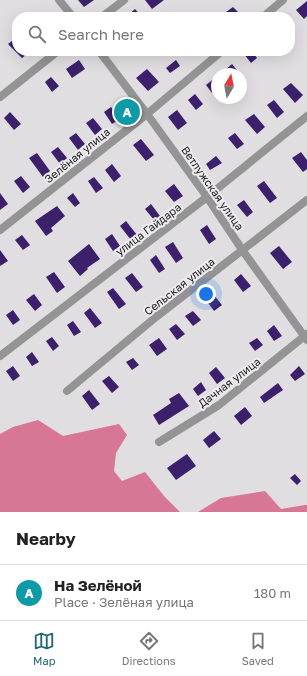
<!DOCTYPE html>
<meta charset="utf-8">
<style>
:root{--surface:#fff;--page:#f2f2f2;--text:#222;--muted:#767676;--line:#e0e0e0;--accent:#1e6873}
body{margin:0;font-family:"Golos Text",sans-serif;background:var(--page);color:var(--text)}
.compass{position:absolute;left:211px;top:68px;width:36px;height:36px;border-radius:50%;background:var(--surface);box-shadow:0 4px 16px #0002;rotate:10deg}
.you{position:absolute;left:206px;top:294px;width:14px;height:14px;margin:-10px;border:3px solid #fff;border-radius:50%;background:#1a73e8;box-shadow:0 0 0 6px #1a73e833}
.badge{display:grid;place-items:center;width:26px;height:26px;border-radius:50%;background:var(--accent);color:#fff;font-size:13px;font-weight:700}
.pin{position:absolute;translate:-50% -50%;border:2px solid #fff;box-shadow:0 1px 4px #0006}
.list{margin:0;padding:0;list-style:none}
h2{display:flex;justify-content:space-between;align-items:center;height:52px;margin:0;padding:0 16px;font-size:17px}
h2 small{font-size:13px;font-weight:400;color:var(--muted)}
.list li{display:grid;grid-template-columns:26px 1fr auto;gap:12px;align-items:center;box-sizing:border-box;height:56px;padding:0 16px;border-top:1px solid var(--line)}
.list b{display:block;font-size:15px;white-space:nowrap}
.list p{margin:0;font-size:13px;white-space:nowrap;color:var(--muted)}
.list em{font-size:13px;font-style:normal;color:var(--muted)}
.icon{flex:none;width:22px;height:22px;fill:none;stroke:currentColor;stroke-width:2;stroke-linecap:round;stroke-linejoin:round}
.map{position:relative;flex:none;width:307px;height:512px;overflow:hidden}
.search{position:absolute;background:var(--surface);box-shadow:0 4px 16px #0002;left:12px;right:12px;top:12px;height:44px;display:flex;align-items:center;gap:10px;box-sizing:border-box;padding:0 14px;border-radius:16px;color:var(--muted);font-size:15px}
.sheet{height:108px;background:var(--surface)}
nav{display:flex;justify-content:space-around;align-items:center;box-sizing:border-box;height:56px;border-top:1px solid var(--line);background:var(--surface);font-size:11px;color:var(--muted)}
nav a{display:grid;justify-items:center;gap:2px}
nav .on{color:var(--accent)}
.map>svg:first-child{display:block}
.forest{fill:#d87795}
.building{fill:#3c206c}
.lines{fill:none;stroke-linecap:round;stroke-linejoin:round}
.minor{stroke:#959495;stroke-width:8}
.labels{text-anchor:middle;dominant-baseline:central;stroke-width:4;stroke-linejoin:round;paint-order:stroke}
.street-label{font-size:11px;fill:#1b1a1b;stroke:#edebee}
</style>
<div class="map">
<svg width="307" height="512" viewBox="0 0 307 512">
<rect width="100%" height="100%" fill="#e0dee0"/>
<!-- forest -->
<g class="forest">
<polygon points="38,420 63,436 119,424 127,435 116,453 114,471 122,481 145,472 164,496 180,512 0,512 0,434 13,427"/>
<polygon points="265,491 281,509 305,505 307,505 307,512 198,512 221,498"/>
</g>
<!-- building -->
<g class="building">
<polygon points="78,0 94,0 84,7"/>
<polygon points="145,0 164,0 152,9"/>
<polygon points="307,1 307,16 304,19 296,10"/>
<polygon points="233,7 240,14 235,17 219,17"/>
<polygon points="135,9 142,17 126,17"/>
<polygon points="17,37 17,51 31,51 22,58 8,44"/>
<polygon points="248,51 252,51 257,58 251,63 244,54"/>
<polygon points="79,60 85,69 72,78 66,69"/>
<polygon points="176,60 180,66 170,73 166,68"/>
<polygon points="232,64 240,74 228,74 225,70"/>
<polygon points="147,69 159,82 148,91 136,78"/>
<polygon points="217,76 217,89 212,93 206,85"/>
<polygon points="51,77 59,86 52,92 45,82"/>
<polygon points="291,83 303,95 295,103 283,89"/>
<polygon points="195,94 203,104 196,110 188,100"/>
<polygon points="274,100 284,112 277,118 267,105"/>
<polygon points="111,107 120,119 112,124 104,112"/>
<polygon points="127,109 132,114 127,118 122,114"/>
<polygon points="177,110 187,123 178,130 168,117"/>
<polygon points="10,112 21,124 14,130 4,118"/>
<polygon points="254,114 265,127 257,134 245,120"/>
<polygon points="93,118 102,129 95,135 86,123"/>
<polygon points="76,133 85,144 78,150 69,138"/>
<polygon points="235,133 244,144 237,149 228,138"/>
<polygon points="141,139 154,155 146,161 133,145"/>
<polygon points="58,147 67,158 60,164 51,152"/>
<polygon points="301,152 307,160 307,169 303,172 292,158"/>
<polygon points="37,153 50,171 43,177 29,158"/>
<polygon points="216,156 222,163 210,170 206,164"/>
<polygon points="112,164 121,176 114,182 105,170"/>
<polygon points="21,176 30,187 23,193 14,181"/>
<polygon points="94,177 103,188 96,193 88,181"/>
<polygon points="264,181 277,198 270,203 257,186"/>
<polygon points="174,184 183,196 174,202 165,191"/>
<polygon points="0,193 8,204 0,210"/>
<polygon points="73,193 80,203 75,207 67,198"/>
<polygon points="244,200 253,212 247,217 237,205"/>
<polygon points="151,204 160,216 154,220 145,209"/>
<polygon points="57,206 65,216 51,228 53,231 46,236 35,221"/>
<polygon points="126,221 137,235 131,240 120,226"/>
<polygon points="207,225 216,239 209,244 200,230"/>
<polygon points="112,234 120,246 113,251 105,239"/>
<polygon points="22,235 30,245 23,250 15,240"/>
<polygon points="173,242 183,258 176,263 165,247"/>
<polygon points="89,244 100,259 87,268 88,269 80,276 68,261"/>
<polygon points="279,246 292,262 283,269 270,253"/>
<polygon points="0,250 8,261 0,266"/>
<polygon points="156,255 165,269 159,273 150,260"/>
<polygon points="54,272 65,287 57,293 46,277"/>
<polygon points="132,273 143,287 136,292 125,278"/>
<polygon points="241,274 251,286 243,292 234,280"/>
<polygon points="113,288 126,304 119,309 107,292"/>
<polygon points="34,294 42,305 35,311 26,300"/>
<polygon points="214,295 222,305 214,311 206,300"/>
<polygon points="90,308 102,323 95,328 84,313"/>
<polygon points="13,310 20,320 13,325 6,315"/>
<polygon points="193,311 201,320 193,326 185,316"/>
<polygon points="73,321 81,332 74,336 67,325"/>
<polygon points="176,324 185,334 177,340 169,329"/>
<polygon points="274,325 282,336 274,341 267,331"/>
<polygon points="52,337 59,346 53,351 46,341"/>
<polygon points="159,338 167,349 157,356 149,345"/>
<polygon points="257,338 263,345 255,351 249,343"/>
<polygon points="32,352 39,362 32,366 26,357"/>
<polygon points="133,358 139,365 132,370 126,362"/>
<polygon points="13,366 20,376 13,381 6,371"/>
<polygon points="299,366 305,374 295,381 290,375"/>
<polygon points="216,367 225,378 217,384 209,373"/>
<polygon points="109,376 119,387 112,393 102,381"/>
<polygon points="201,382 206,390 198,396 193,389"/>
<polygon points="278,383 283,390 264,403 260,397"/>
<polygon points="89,390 100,404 92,410 82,396"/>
<polygon points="179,393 189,406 159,425 153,415 171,403 169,399"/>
<polygon points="245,407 252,416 241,425 234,416"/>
<polygon points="214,431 221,439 209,448 203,440"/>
<polygon points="187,454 196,466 176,480 167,468"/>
<polygon points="295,474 301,481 297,485 290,478"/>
</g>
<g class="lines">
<!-- minor -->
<g class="minor">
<polyline points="59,0 73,17"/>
<polyline points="102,17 124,0"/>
<polyline points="263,17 283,0"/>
<polyline points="99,51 147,114 207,197 243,251 307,340"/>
<polyline points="0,97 58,51"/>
<polyline points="0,230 147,114 222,51"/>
<polyline points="0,356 207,197 307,116"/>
<polyline points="67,391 156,317 307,200"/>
<polyline points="159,442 219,405 307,334"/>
</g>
</g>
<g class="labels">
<!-- street labels -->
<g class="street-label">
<text transform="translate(77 155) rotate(-39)">Зелёная улица</text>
<text transform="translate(213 188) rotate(55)">Ветлужская улица</text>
<text transform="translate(148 229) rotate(-37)">улица Гайдара</text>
<text transform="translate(179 286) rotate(-38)">Сельская улица</text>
<text transform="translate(229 382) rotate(-37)">Дачная улица</text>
</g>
</g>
</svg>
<svg class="compass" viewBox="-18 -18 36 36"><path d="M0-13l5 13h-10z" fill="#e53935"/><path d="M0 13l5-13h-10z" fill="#767676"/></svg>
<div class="you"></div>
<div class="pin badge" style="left:127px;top:112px;background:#0f9aa8">A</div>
<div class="search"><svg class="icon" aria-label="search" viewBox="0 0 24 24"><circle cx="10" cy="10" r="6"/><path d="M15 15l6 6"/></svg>Search here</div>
</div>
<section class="sheet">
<h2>Nearby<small></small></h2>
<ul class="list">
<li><span class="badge" style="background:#0f9aa8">A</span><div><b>На Зелёной</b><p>Place · Зелёная улица</p></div><em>180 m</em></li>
</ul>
</section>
<nav>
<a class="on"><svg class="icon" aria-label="map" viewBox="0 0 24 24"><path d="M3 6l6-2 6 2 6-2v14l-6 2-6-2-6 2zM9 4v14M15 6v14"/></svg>Map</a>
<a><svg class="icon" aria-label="directions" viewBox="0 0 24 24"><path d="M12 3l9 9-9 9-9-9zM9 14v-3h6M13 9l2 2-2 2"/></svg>Directions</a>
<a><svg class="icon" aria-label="saved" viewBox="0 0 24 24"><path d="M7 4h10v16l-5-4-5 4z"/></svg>Saved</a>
</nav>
